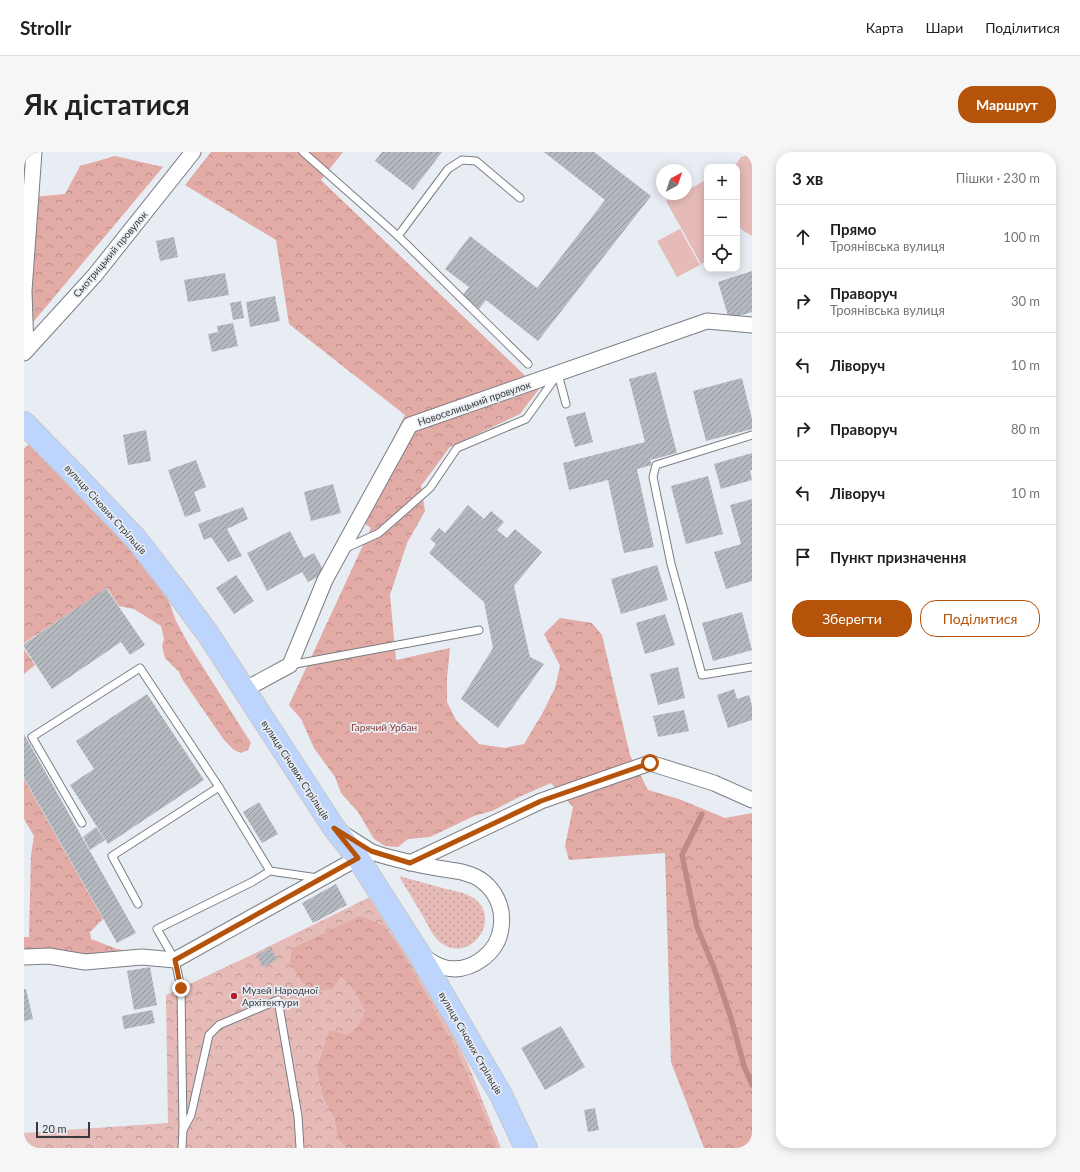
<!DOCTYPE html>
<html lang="uk">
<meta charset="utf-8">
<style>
:root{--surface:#fff;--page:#f6f6f6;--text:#202124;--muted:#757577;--line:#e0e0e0;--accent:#b45309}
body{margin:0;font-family:Lato,sans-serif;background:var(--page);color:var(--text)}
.controls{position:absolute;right:12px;top:12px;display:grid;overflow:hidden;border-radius:8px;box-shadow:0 2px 10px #0003}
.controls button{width:36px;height:36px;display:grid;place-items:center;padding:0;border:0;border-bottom:1px solid var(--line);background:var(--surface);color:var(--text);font:20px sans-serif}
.compass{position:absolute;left:632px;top:12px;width:36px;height:36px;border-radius:50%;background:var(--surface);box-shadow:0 2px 10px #0003;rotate:40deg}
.scale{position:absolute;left:12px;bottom:10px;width:54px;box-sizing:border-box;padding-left:4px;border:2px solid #38393c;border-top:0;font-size:11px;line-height:14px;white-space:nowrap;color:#38393c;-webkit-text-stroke:3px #e8ecf3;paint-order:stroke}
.stop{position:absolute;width:12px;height:12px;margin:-9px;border:3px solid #b45309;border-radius:50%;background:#fff}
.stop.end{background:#b45309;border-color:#fff;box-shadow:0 1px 4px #0008}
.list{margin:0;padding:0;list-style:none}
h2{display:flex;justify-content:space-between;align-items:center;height:52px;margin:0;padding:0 16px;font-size:17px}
h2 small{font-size:13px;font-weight:400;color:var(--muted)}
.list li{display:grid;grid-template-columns:26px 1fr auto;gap:12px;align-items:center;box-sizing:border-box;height:64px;padding:0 16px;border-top:1px solid var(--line)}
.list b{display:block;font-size:15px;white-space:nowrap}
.list p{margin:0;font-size:13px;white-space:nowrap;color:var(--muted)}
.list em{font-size:13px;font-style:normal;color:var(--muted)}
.actions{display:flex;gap:8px;padding:12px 16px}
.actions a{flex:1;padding:9px 0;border:1px solid var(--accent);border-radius:16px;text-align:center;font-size:14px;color:var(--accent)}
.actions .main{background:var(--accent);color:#fff}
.icon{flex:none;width:22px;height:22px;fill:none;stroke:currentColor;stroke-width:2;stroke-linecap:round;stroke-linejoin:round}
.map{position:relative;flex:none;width:728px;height:996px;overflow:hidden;border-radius:16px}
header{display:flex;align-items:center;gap:24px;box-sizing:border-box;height:56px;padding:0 20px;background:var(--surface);border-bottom:1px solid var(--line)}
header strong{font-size:19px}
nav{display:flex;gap:22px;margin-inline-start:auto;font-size:14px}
.intro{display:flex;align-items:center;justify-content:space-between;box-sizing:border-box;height:96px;padding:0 24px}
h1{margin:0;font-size:28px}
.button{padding:10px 18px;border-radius:16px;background:var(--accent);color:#fff;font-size:14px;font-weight:700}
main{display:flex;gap:24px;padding:0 24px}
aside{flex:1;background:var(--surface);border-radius:16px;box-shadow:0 2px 10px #0003}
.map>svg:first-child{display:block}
.grass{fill:url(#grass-dots)}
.forest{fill:url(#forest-crowns)}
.park{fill:url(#park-crowns)}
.pitch{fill:#e5bab7}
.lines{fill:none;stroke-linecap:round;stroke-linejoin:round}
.stream{stroke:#bf8a86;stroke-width:5.5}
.building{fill:url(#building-hatch)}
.service-casing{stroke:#7a7e84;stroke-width:9}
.minor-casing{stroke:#7a7e84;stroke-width:17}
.primary-casing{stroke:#c7c8c8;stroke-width:24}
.service{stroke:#fff;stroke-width:7}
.minor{stroke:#fff;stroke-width:15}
.primary{stroke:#bdd4fd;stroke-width:22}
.route{stroke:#b45309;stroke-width:5}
.poi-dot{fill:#b2202b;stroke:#e8ecf3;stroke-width:1.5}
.labels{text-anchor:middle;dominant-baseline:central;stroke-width:3.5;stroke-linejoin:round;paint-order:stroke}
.street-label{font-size:10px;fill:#38393c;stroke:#e8ecf3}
.park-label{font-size:10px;fill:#833e3c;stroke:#e8ecf3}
.poi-label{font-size:10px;fill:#38393c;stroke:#e8ecf3;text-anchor:start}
</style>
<header>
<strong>Strollr</strong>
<nav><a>Карта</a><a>Шари</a><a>Поділитися</a></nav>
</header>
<div class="intro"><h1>Як дістатися</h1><a class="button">Маршрут</a></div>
<main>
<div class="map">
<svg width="728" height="996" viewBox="0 0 728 996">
<defs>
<pattern id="grass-dots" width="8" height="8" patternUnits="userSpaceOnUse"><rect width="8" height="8" fill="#e5bab7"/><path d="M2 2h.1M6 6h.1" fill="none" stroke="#bb9896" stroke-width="1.8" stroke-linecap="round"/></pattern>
<pattern id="forest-crowns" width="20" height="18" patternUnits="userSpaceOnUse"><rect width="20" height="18" fill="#e2aba6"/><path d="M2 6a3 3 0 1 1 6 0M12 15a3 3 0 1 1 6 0" fill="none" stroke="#b88c88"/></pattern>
<pattern id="park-crowns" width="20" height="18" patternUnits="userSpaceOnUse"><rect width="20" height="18" fill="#e5bab7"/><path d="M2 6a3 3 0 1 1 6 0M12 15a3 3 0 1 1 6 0" fill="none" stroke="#bb9896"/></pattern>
<pattern id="building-hatch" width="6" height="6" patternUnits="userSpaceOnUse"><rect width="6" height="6" fill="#b4b8bf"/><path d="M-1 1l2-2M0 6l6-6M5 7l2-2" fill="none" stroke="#93979c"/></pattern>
</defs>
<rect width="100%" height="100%" fill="#e8ecf3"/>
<!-- grass -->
<path class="grass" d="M375,724C391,728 407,733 422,737C432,739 443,741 451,747C478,768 446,812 417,791C409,785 405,775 400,766C392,752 383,738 375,724Z"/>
<!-- forest -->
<g class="forest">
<polygon points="0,0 5,0 8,45 41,42 56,14 91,4 139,15 0,181"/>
<polygon points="187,0 319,0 297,28 515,237 496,262 426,295 397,334 401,359 383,391 366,443 372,508 426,496 423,526 423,550 432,568 455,592 481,596 500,592 518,562 531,536 536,514 520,482 536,466 568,471 578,483 606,603 624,638 655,647 701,666 728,661 728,996 680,996 647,910 641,701 545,708 541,694 549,655 527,631 495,645 468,659 450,664 406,685 384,687 374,695 361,694 350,687 334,660 317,641 311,625 290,596 277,567 265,553 347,376 330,364 381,263 265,172 252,88 161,33"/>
<polygon points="8,292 52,336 108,400 143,444 152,469 165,493 227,591 224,598 217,601 210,598 200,588 158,527 155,520 141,506 138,494 140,486 137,474 110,457 95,454 83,436 0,491 0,297 2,294"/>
<polygon points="0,497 11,513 0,522"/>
<polygon points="0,627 79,767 66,780 67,787 93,797 110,800 113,811 0,799 0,785 5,785 7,703 10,684 0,667"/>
<polygon points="336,763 360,773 373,791 389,818 434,900 451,938 474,996 323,996 314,988 310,966 299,946 292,917 305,878 317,825 309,837 293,840 278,831 265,810 268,796"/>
</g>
<!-- park -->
<polygon class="park" points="348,744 400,828 444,912 477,996 474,996 451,938 434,900 389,818 373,791 360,773 336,763 268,796 265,809 278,831 293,840 309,837 317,824 332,840 341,859 335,873 324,883 305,878 292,917 299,946 310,966 314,988 323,996 0,996 0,981 144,971 142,843 219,807"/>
<!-- pitch -->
<g class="pitch">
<polygon points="728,2 728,84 718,78 713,72 713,15 710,15 717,5"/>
<polygon points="680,29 683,35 683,109 677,112 642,49 656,42 662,42 662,39"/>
<polygon points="656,77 676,113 653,125 633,89"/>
</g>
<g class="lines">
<!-- stream -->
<polyline class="stream" points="678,662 658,703 673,775 690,816 707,866 720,914 728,933"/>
</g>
<!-- building -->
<g class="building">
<polygon points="358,0 418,0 389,38 351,9"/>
<polygon points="520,0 570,0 627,44 514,189 462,148 455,157 439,143 445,135 421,117 446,84 513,136 581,48"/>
<polygon points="150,85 154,105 136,109 132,89"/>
<polygon points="728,119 728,160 705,167 694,130"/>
<polygon points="201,121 205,143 164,150 160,128"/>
<polygon points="251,144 256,169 226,175 222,150"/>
<polygon points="217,149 220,166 209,168 206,151"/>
<polygon points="209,171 214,194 188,200 184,182 194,180 193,174"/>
<polygon points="632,220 653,301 626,308 628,313 613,317 630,395 600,401 584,328 545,338 539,311 621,290 605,227"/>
<polygon points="718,226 728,267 728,277 682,289 669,239"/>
<polygon points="561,260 569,290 551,295 542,265"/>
<polygon points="122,278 127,309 104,313 99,283"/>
<polygon points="728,301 728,318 726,318 728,328 697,337 690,312"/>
<polygon points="172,308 182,335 170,340 177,359 161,365 144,318"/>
<polygon points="684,324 699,382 662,392 647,334"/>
<polygon points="309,332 317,361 287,369 280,340"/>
<polygon points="728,347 728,429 702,437 690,400 717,392 706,353"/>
<polygon points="444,353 460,367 467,359 480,370 473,378 483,386 491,377 518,400 490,434 506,505 520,512 474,576 437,547 469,496 460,450 405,401 412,392 406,387 415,376 421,381"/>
<polygon points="219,355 224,367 203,377 218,404 204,410 187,385 180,388 174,372"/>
<polygon points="266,379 280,406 290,401 301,421 284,430 278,420 243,439 223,401"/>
<polygon points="633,413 644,448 597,462 587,427"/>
<polygon points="212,423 230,449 210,462 192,436"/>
<polygon points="82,436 121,493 106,503 97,490 28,537 0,495 0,492"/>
<polygon points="718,460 728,498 689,509 678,471"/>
<polygon points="641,462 651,493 621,502 612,471"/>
<polygon points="654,515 661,546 634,553 626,522"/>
<polygon points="710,537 713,547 725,543 728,554 728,568 704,576 693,543"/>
<polygon points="123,542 180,628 84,692 46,633 70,617 52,589"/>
<polygon points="660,558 665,579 634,585 629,564"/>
<polygon points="0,582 112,781 93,791 0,626"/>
<polygon points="235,650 254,682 238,691 219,660"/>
<polygon points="72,675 81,688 66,698 59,685"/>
<polygon points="312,732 323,753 289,771 278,751"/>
<polygon points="247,796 253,808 238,815 233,803"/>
<polygon points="126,815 133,853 110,858 103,819"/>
<polygon points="0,837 2,837 9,867 0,869"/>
<polygon points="128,858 131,871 100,877 98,864"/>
<polygon points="537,874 561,915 521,938 497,896"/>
<polygon points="571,956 575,978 564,980 560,958"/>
</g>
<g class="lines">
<defs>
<g id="service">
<polyline points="279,0 374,84 504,212"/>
<polyline points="374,84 424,17 438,8 452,9 496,46"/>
<polyline points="728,283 632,313 629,325 647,412 678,523 728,515"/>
<polyline points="322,396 355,381 406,336 433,296 502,267 534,222 542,252"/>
<polyline points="266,513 455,478"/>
<polyline points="58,671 8,585 116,516 195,635 246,719 228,730 133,777 151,808 157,836 159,978"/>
<polyline points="246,719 294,726"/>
<polyline points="114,752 88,704 195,635"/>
<polyline points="158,996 159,978 167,963 185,883 195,873 254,848 274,964 276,996"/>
</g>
<g id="minor">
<polyline points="2,198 0,139 10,0"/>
<polyline points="0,201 71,123 169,0"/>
<polyline points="220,538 266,513 301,428 386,273 683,169 728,173"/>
<path d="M321,683C329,688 338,694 346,699C357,704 373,707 384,710C398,714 412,716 426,718C431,719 436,719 441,721C466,727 481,751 477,776C474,801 447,821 422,816C413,814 404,808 398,803"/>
<polyline points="386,711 517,649 626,611 690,631 728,648"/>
<polyline points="0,805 25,804 61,810 118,805 151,808 334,706"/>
</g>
<polyline id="primary" points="0,271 52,324 112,387 147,432 184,482 310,676 334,706 394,800 477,943 502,996"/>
</defs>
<!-- service casing -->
<use href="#service" class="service-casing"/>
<!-- minor casing -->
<use href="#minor" class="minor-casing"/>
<!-- primary casing -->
<use href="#primary" class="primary-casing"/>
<!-- service -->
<use href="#service" class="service"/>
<!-- minor -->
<use href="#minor" class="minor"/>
<!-- primary -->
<use href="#primary" class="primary"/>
</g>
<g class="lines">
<!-- route -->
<polyline class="route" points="157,836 151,808 334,706 310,676 347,699 386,711 517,649 626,611"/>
</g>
<!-- markers -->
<circle class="poi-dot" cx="210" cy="844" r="4"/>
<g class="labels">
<!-- street labels -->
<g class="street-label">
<text transform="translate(86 102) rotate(-50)">Смотрицький провулок</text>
<text transform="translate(450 251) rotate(-19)">Новоселицький провулок</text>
<text transform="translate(82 357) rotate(48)">вулиця Січових Стрільців</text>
<text transform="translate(272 618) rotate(57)">вулиця Січових Стрільців</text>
<text transform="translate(447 891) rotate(60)">вулиця Січових Стрільців</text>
</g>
<!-- park labels -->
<g class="park-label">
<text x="360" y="575">Гарячий Урбан</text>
</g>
<!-- poi labels -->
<g class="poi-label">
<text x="218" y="838">Музей Народної<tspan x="218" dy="12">Архітектури</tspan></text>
</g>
</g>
</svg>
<div class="controls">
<button>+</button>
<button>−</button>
<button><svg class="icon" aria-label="locate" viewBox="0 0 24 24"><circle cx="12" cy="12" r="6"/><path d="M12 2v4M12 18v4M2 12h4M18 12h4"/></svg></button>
</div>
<svg class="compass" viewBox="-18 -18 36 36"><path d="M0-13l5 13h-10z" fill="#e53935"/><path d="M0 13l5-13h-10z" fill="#757577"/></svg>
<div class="scale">20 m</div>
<div class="stop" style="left:626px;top:611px"></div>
<div class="stop end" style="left:157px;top:836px"></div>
</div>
<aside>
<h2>3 хв<small>Пішки · 230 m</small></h2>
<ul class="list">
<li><svg class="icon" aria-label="ahead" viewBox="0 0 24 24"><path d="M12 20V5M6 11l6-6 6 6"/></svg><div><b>Прямо</b><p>Троянівська вулиця</p></div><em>100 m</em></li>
<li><svg class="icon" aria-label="right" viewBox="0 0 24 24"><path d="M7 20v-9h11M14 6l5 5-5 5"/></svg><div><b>Праворуч</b><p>Троянівська вулиця</p></div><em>30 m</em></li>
<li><svg class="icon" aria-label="left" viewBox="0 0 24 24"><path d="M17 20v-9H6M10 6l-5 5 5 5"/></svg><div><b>Ліворуч</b></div><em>10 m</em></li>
<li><svg class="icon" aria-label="right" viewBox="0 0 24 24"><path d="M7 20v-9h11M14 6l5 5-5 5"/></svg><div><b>Праворуч</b></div><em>80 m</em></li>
<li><svg class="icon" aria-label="left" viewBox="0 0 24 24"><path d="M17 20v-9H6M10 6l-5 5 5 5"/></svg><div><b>Ліворуч</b></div><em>10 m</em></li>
<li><svg class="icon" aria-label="arrive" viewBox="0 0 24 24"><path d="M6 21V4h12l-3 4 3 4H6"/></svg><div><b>Пункт призначення</b></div></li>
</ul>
<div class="actions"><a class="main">Зберегти</a><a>Поділитися</a></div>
</aside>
</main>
